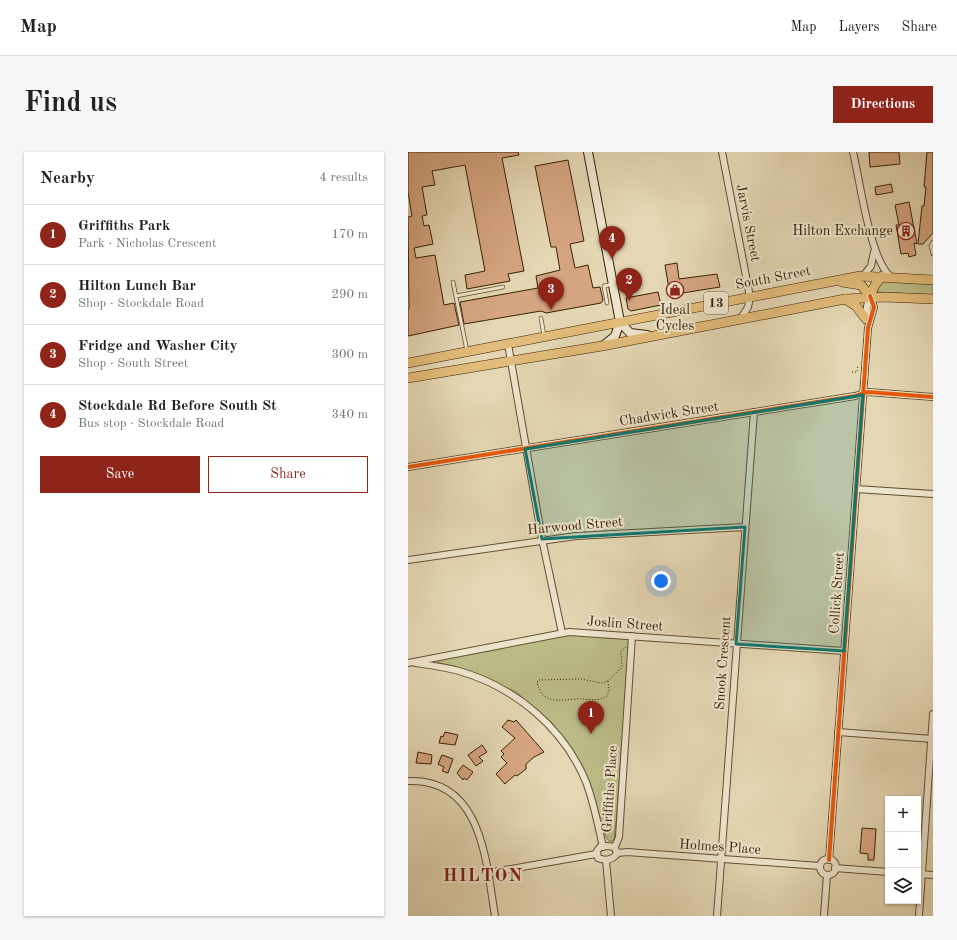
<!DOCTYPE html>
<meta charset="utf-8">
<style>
:root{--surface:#fff;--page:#f6f6f6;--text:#222;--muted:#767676;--line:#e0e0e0;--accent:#8f2418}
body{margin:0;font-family:"Old Standard TT",serif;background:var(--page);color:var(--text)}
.controls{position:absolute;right:12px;bottom:12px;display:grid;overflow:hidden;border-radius:0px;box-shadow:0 1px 3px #0004}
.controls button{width:36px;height:36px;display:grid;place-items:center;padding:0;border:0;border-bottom:1px solid var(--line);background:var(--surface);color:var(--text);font:20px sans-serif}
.you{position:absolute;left:253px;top:429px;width:14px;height:14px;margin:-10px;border:3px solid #fff;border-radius:50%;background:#1a73e8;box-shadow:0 0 0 6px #1a73e833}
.badge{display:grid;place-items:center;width:26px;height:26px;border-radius:50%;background:var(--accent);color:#fff;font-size:13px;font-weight:700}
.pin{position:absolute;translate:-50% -33px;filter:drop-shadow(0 1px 2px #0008)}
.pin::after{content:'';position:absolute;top:21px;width:14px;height:12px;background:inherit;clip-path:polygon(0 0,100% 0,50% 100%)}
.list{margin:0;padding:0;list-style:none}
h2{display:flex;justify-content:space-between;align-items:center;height:52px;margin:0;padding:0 16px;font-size:17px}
h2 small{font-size:13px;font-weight:400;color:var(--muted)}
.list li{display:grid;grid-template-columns:26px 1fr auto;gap:12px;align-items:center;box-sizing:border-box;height:60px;padding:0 16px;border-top:1px solid var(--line)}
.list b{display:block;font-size:15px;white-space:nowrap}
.list p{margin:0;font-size:13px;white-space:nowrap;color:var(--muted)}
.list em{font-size:13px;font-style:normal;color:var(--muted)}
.actions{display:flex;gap:8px;padding:12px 16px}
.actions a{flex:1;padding:9px 0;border:1px solid var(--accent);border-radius:0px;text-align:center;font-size:14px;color:var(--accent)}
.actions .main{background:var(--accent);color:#fff}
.icon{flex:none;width:22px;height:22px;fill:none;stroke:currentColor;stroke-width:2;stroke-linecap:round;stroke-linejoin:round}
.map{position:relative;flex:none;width:525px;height:764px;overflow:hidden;border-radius:0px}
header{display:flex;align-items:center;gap:24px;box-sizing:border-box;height:56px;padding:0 20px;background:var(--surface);border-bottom:1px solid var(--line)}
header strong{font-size:19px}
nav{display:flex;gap:22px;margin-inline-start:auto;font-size:14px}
.intro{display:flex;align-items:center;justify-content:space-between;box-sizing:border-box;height:96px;padding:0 24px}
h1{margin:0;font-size:28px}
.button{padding:10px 18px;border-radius:0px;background:var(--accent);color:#fff;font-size:14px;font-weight:700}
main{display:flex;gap:24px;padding:0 24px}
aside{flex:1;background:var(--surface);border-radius:0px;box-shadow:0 1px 3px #0004}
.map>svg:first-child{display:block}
.green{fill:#bcbc88;stroke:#7a6f46}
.building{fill:#d6a682;stroke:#372205}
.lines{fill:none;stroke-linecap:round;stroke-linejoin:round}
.lane-casing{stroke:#624f31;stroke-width:4.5}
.street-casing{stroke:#624f31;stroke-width:8}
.secondary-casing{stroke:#372205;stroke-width:10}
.primary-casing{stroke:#372205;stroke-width:10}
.path{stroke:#372205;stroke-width:1;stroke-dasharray:1 2;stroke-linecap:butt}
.lane{stroke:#eee5ce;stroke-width:3}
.street{stroke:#eee5ce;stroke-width:6}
.secondary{stroke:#eee5ce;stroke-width:8}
.primary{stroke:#e2bc7a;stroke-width:9}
.cycleway-casing{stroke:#eee5ce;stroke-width:6}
.cycleway{stroke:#e8590c;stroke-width:4}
.marked{fill:#0f766e;fill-opacity:0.2;stroke:#0f766e;stroke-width:3;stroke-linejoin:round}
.labels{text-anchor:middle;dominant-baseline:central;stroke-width:4;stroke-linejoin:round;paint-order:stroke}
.shield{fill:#eee5ce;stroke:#6e5c41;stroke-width:1}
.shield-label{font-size:13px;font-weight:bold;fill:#372205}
.street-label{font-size:14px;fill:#372205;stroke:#eee5ce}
.poi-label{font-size:14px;fill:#372205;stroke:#eee5ce;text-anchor:end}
.district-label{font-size:18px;font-weight:bold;letter-spacing:1px;fill:#7a1f14;stroke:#eee5ce}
</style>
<header>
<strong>Map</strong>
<nav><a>Map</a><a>Layers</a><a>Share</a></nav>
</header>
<div class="intro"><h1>Find us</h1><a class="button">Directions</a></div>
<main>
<aside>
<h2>Nearby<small>4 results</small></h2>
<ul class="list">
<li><span class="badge">1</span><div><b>Griffiths Park</b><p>Park · Nicholas Crescent</p></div><em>170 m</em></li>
<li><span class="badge">2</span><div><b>Hilton Lunch Bar</b><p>Shop · Stockdale Road</p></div><em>290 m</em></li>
<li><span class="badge">3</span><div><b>Fridge and Washer City</b><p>Shop · South Street</p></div><em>300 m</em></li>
<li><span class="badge">4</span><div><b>Stockdale Rd Before South St</b><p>Bus stop · Stockdale Road</p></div><em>340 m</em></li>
</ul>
<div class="actions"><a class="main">Save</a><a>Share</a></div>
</aside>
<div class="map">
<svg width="525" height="764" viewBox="0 0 525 764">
<rect width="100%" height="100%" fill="#e5d7b4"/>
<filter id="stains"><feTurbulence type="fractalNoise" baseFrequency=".005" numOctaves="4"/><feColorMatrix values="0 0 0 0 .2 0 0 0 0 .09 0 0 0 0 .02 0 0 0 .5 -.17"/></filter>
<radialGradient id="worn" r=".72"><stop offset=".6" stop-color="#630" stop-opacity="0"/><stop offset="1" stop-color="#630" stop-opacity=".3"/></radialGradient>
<!-- green -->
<g class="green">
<polygon points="475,129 525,132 525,143 468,140"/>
<polygon points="168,482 222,487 208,671 206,687 203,690 200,688 196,681 161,593 143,570 108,540 51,516 30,511 31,507 153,483"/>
</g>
<!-- building -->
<g class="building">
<polygon points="0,0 110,0 111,3 94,6 116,119 100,122 102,129 59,137 57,123 77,119 57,13 24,19 27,33 14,35 19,63 14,64 16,74 21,73 25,92 6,96 8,106 27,103 36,153 46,151 51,173 0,184 0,157 1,156 0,65 4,64 0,40"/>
<polygon points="461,0 491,0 492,12 462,15"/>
<polygon points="519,0 525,0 525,81 515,92 510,92 514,54 516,54 518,35 516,35"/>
<polygon points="160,8 176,89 162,92 167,116 180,113 185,136 192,135 195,148 193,151 138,161 133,159 56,172 52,150 130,136 128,124 152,118 148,95 143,95 127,14"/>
<polygon points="483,32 485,40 468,43 467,35"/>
<polygon points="501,50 509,92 506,91 508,103 501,105 500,101 493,102 488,73 491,73 487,53"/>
<polygon points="269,111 271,127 309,122 312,135 262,143 257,113"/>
<polygon points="250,140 253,153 223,159 220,157 218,146"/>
<polygon points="100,568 106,570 108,568 136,600 126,605 118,612 118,617 109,624 107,623 97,632 88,622 99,611 93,605 96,602 93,599 107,586 94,575"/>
<polygon points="37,580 50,583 47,593 31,591 33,584 35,585"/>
<polygon points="74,593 79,600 71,605 75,609 68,614 60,603"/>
<polygon points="10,600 24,603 23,612 8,611"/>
<polygon points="34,603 45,607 40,621 34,619 36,615 30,612"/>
<polygon points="55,613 65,620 59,628 56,626 55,628 49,621"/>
<polygon points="454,676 468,677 466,708 460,708 460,702 452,701"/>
</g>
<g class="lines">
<defs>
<g id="lane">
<polyline points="525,90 523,94 525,102"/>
<polyline points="45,130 59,199"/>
<polyline points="48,144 95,135"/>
<polyline points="199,151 196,134 205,132"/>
<polyline points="133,166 136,184"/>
</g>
<g id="street">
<polyline points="314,0 342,145 340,155 332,168"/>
<path d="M445,0C452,29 462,107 482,124"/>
<polyline points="456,123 463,114 466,100"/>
<polyline points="458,168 459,154 462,144"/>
<polyline points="100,192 134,387 154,481"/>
<polyline points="0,315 447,244 460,240 525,245"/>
<polyline points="448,337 525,342"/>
<polyline points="0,408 168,384 337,375"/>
<polyline points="0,511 161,480 436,499"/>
<path d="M7,511C21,513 37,515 51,519C107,535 156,576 178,630C186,651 190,673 195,695"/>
<polyline points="430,580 525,587"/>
<path d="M0,629C75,626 78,711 87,764"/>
<path d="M199,694L207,695L209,702C204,708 197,709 190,706L189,699L192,695Z"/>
<polyline points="207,695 211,685 224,484"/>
<polyline points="210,701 219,700 412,714"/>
<circle cx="420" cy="715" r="8"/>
<polyline points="198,708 203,764"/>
<polyline points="421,708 460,176 466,155 462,144"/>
<polyline points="427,716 480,720"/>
<polyline points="80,721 188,702"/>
<polyline points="511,722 525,723"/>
<polyline points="309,764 346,260"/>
<polyline points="416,764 419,723"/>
<polyline points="511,764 525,562"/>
</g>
<g id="secondary">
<polyline points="180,0 212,170 222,181 239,183"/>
<polyline points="196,193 207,184 212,170"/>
</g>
<g id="primary">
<polyline points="434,130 453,133 462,144"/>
<polyline points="462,144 467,133 474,124"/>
<polyline points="437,147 448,154 458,167"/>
<polyline points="0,211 452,124 525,128"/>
<polyline points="0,226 194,194 437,147 476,145 525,147"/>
</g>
</defs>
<!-- lane casing -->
<use href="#lane" class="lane-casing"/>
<!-- street casing -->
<use href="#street" class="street-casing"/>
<!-- secondary casing -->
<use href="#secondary" class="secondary-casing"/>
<!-- primary casing -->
<use href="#primary" class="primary-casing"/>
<!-- path -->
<g class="path">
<polyline points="444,220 449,220 450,213"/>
<path d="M200,529L201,539L199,544C189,551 179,546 168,547C151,548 135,553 129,531L130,528L173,527L194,531L200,529L214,515L213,499L218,495"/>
</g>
<!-- lane -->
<use href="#lane" class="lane"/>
<!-- street -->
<use href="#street" class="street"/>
<!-- secondary -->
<use href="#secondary" class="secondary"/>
<!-- primary -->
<use href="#primary" class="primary"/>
<defs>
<g id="cycleway">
<polyline points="0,315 447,244 460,240 525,245"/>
<polyline points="421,708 460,176 466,155 462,144"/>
</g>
</defs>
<!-- cycleway casing -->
<use href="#cycleway" class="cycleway-casing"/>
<!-- cycleway -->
<use href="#cycleway" class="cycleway"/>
</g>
<!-- marked area -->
<path class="marked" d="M455,243L436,499L328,492L337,375L134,387L117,297Z"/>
<!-- icons -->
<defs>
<symbol id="building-ring" viewBox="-11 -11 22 22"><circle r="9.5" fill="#eee5ce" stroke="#8f2418" stroke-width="1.5"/><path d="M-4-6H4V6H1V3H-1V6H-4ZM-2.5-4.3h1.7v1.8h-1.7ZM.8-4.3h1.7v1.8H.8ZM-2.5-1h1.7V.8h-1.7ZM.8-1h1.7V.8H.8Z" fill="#8f2418"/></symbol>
<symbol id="shop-ring" viewBox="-11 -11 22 22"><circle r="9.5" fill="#eee5ce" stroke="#8f2418" stroke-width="1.5"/><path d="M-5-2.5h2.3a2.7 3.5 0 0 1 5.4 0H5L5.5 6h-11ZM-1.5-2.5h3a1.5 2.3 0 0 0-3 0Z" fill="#8f2418"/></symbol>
</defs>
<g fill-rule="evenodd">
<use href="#building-ring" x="488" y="69" width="20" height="20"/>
<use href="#shop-ring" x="257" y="128" width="20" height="20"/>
</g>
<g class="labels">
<!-- shield labels -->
<rect class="shield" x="296" y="140" width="24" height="22" rx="3"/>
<g class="shield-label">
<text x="308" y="151">13</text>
</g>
<!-- street labels -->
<g class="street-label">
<text transform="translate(340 71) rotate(79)">Jarvis Street</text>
<text transform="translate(365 126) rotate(-11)">South Street</text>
<text transform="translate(261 262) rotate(-9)">Chadwick Street</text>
<text transform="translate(167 374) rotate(-5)">Harwood Street</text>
<text transform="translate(429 441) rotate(-86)">Collick Street</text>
<text transform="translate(217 472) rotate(4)">Joslin Street</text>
<text transform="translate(315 511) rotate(-86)">Snook Crescent</text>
<text transform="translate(202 637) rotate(-86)">Griffiths Place</text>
<text transform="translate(312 695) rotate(4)">Holmes Place</text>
</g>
<!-- poi labels -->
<g class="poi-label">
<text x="485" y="79">Hilton Exchange</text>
<text x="267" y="158" text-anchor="middle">Ideal<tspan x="267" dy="16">Cycles</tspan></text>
</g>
<!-- district labels -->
<g class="district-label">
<text x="75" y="724">HILTON</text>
</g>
</g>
<rect width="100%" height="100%" filter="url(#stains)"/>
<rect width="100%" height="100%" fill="url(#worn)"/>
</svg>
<div class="controls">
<button>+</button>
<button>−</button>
<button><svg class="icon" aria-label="layers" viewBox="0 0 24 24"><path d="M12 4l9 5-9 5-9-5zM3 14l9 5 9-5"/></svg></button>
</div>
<div class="you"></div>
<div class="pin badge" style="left:183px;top:582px">1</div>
<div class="pin badge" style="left:221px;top:149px">2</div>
<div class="pin badge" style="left:143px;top:158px">3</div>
<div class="pin badge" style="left:204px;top:107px">4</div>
</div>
</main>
